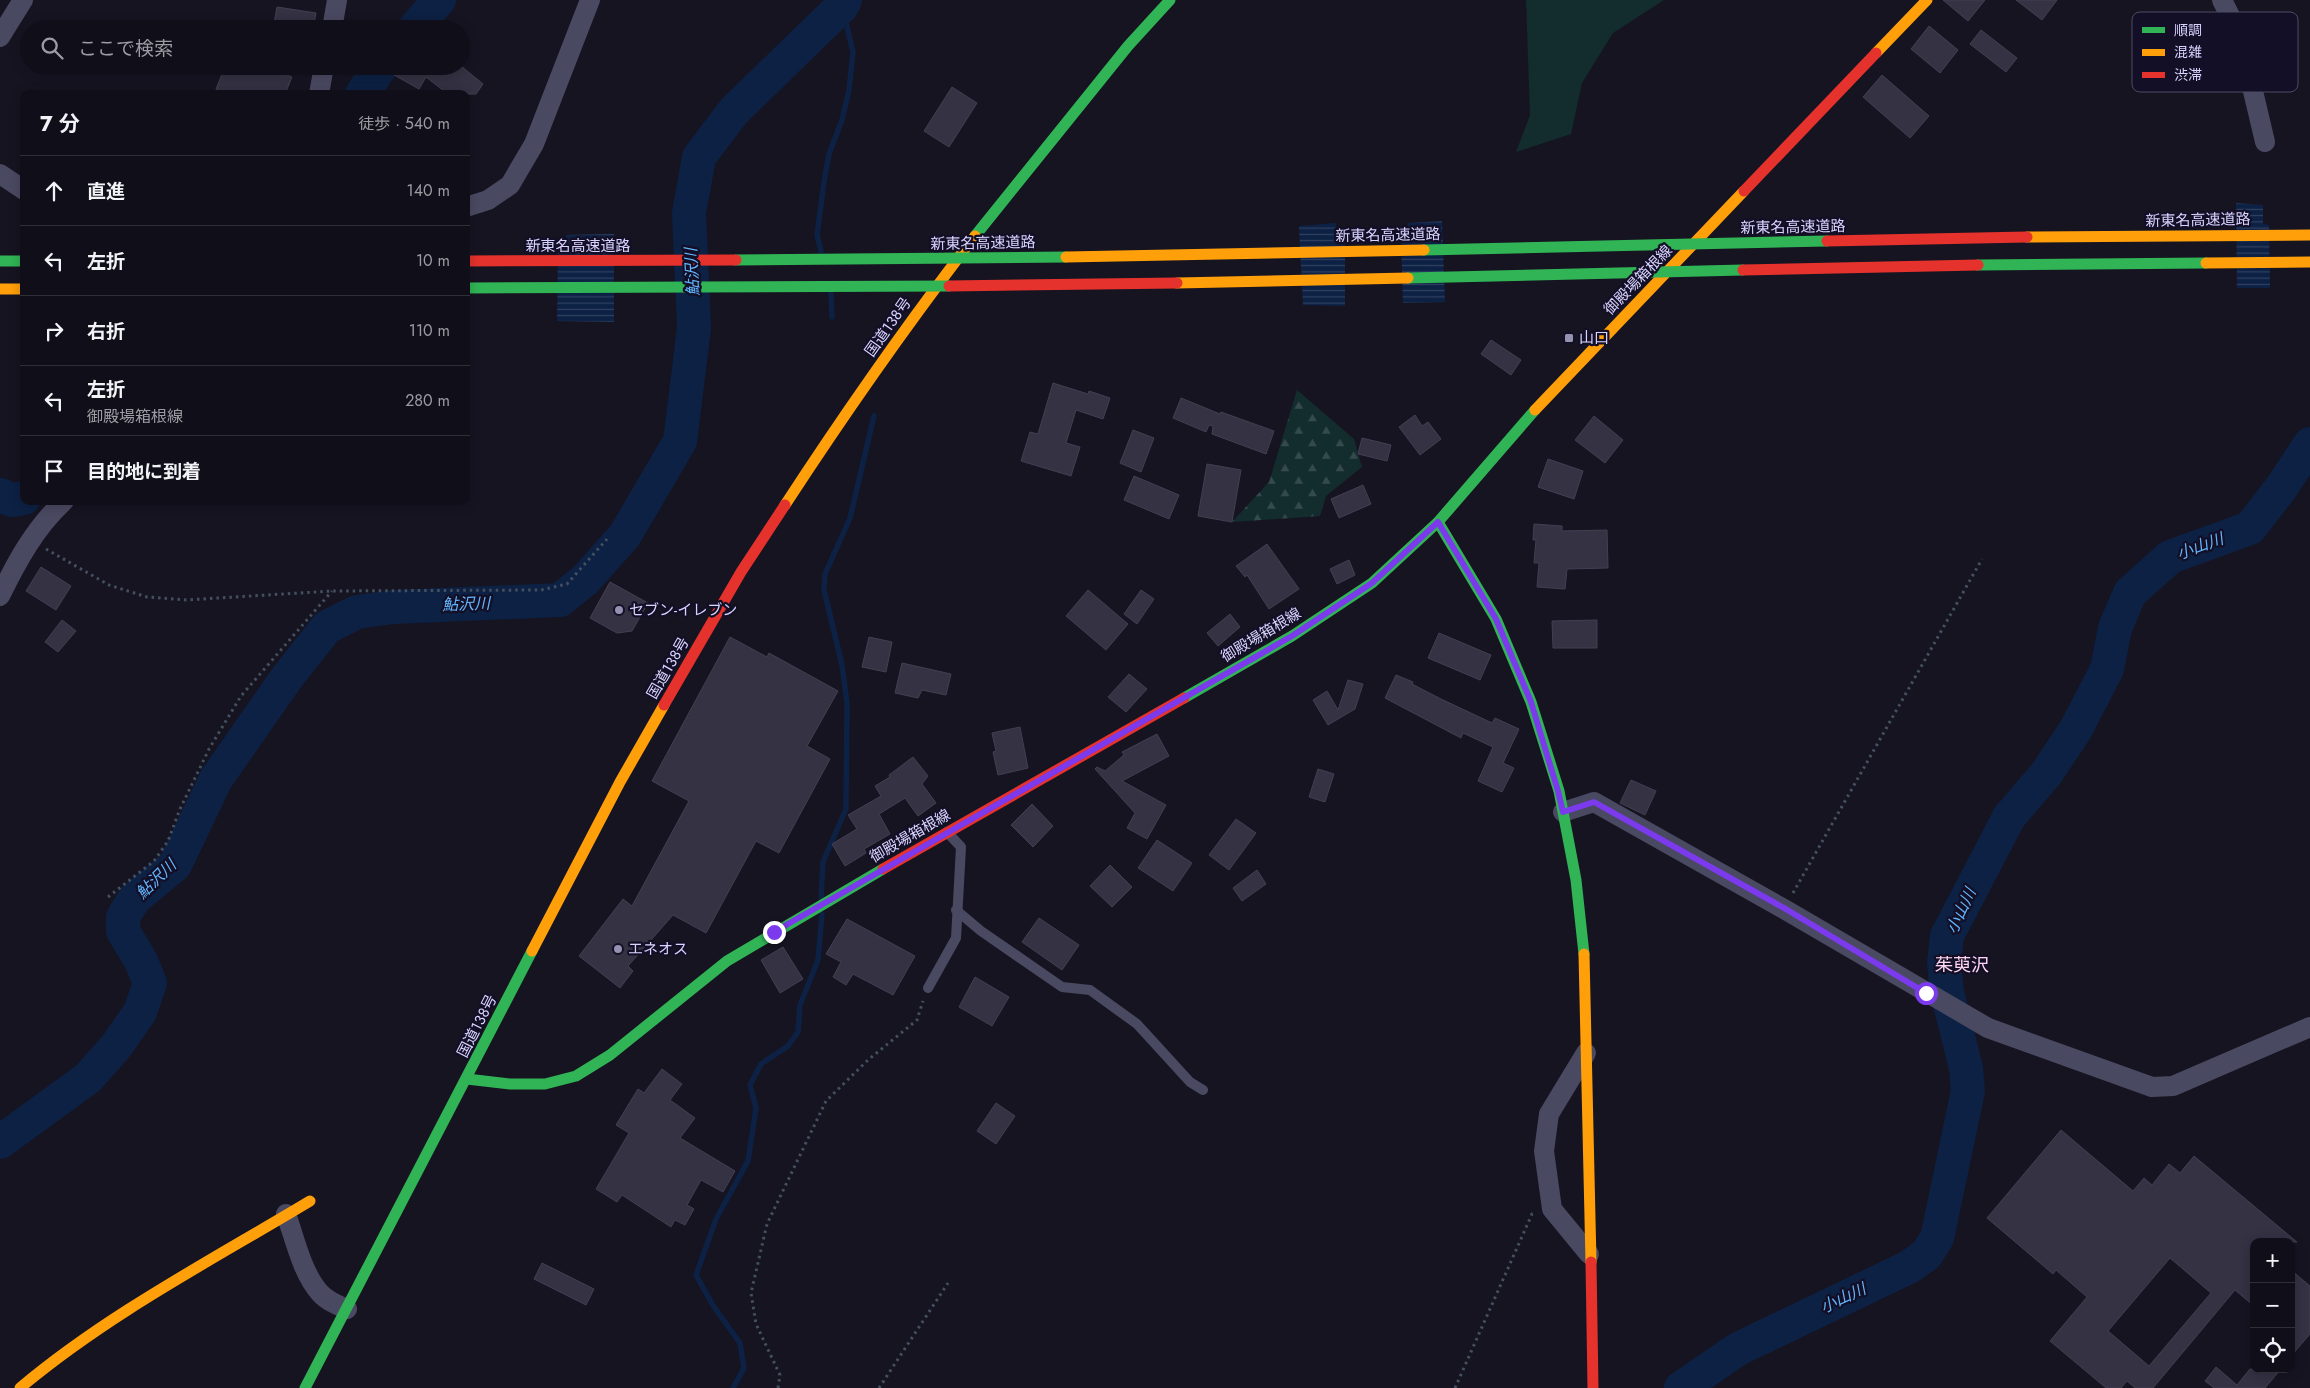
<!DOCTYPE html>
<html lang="ja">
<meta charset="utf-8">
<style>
:root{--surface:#100f19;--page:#1e1d26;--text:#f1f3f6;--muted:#9c9ca2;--line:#302f38}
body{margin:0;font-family:Jost,"Noto Sans JP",sans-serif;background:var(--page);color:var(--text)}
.controls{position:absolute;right:15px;bottom:15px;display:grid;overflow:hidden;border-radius:10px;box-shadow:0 2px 12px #0003}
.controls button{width:45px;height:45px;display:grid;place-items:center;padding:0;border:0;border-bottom:1px solid var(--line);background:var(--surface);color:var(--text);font:25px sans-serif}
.stop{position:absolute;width:15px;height:15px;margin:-11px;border:4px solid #7c3aed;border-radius:50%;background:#fff}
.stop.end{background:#7c3aed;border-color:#fff;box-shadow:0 1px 5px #0008}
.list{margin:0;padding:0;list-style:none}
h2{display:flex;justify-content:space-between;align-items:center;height:65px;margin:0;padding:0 20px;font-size:21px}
h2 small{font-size:16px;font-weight:400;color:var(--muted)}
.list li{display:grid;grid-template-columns:32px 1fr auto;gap:15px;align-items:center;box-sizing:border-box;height:70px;padding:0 20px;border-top:1px solid var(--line)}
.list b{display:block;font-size:19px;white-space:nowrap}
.list p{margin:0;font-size:16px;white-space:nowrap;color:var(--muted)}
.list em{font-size:16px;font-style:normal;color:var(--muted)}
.icon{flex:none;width:28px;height:28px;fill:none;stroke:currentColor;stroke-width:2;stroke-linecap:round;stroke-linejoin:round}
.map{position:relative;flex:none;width:2310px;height:1388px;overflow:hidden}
.search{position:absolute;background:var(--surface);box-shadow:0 2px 12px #0003;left:20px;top:20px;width:450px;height:55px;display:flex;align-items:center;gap:12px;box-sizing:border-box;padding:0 18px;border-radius:28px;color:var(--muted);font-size:19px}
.panel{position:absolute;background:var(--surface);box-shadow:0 2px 12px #0003;left:20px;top:90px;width:450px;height:415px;border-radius:10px}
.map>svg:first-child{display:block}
.grass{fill:#132c2d}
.forest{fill:url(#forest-firs)}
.water{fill:url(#water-rules)}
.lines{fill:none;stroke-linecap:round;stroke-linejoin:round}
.stream{stroke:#0d2144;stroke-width:5.5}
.river{stroke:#0d2144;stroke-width:34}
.building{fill:#343243;stroke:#433f54;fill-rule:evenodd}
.path{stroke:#44505f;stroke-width:3;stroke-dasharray:2.5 4;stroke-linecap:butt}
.lane{stroke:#4a4962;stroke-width:10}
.street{stroke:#4a4962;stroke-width:20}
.fast{stroke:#30b455;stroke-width:11}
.slow{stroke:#ff9f0a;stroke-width:11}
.jam{stroke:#e5322d;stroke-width:11}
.fast-bridge{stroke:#30b455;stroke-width:11}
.slow-bridge{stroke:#ff9f0a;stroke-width:11}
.jam-bridge{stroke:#e5322d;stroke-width:11}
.route{stroke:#7c3aed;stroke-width:6}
.poi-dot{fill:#9591b1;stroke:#130f26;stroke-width:2}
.labels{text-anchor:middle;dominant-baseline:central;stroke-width:4.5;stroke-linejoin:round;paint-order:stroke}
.street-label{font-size:15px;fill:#d9d4ff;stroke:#130f26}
.poi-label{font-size:15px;fill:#d9d4ff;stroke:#130f26;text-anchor:start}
.water-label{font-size:16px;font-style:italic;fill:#62b6ff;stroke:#130f26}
.quarter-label{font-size:18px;fill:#ffd6f0;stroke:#130f26}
.key{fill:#130f26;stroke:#4e4a67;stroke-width:1}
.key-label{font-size:14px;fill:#d9d4ff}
</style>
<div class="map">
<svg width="2310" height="1388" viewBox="0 0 2310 1388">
<defs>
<pattern id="forest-firs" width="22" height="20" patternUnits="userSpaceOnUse" patternTransform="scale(1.25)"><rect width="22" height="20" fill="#132c2d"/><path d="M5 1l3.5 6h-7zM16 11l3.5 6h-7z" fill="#354a4c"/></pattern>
<pattern id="water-rules" width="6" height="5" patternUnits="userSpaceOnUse" patternTransform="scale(1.25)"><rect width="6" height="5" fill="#0d2144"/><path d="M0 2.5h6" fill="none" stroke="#304060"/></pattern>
</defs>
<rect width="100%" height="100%" fill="#161421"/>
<!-- grass -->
<polygon class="grass" points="1526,0 1664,0 1613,33 1582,83 1571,134 1516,152 1530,115"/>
<!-- forest -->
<polygon class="forest" points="1297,390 1354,439 1362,467 1326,496 1320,516 1232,522 1269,482"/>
<!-- water -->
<g class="water">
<polygon points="2236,203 2263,205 2263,224 2269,225 2270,288 2237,288"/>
<polygon points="1442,221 1445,302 1403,303 1401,240 1408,237 1408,223"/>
<polygon points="1336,223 1335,240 1345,241 1345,306 1303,305 1299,226"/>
<polygon points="614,234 614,322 557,321 558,252 565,251 566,235"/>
</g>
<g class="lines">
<!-- stream -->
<g class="stream">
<polyline points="821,251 817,235 824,182 829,154 842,120 849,90 853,52 842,6"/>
<polyline points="831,294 832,317"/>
<polyline points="821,897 823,862 846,809 847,703 842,665 824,590 825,574 850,518 874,416"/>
<polyline points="733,1388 744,1368 740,1343 714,1307 696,1275 716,1219 748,1161 756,1108 750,1085 761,1064 788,1046 798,1032 800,1005 818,960 822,914"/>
</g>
<!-- river -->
<g class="river">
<polyline points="414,29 439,0"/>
<polyline points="362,94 381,66"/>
<polyline points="0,495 12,500 24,498"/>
<polyline points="0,1142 88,1078 117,1045 140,1012 150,983 141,961 123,931 123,917 134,899 175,865 216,779 288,676 327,627 357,612 393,607 560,600 586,579 625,535 680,441 694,328 689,213 699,157 734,111 842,6 845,0"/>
<polyline points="1681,1388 1738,1349 1909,1267 1926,1255 1937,1238 1968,1091 1966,1068 1947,992 1944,963 1947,936 2009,817 2046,774 2076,729 2107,669 2115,628 2130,593 2170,557 2250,528 2281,488 2310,444"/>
</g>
</g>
<!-- building -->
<g class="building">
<polygon points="1943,0 1985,0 1968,21"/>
<polygon points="2016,0 2057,0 2042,20"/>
<polygon points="277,7 316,13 313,29 289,29 290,26 274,23"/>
<polygon points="1929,26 1958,50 1940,73 1911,49"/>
<polygon points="1981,30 2017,58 2006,72 1970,44"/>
<polygon points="240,66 264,66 292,77 285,94 228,94 216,89 225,67 238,72"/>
<polygon points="378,66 432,66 431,68 461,66 483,84 476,94 448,94 426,77 419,89"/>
<polygon points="1882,75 1929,116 1910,138 1863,97"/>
<polygon points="952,87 977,103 949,147 924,131"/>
<polygon points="1491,340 1521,360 1511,375 1481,354"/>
<polygon points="1053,383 1088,394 1089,391 1110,398 1103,419 1076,410 1066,443 1080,447 1071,476 1021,461 1030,432 1038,434"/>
<polygon points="1181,398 1220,414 1221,412 1274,431 1266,454 1212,434 1213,426 1209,425 1206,432 1173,418"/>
<polygon points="1415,415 1422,426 1428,422 1441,439 1420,455 1399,427"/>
<polygon points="1594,416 1623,440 1605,463 1575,440"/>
<polygon points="1133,430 1154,438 1141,472 1120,463"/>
<polygon points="1362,438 1391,445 1387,461 1358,454"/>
<polygon points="1548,459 1583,471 1574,499 1538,487"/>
<polygon points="1207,464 1241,470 1232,522 1198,516"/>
<polygon points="1134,476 1179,495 1169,519 1124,500"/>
<polygon points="1363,485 1371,504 1339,518 1331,499"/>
<polygon points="1534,524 1562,526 1562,531 1607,530 1608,568 1567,569 1565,589 1537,587 1539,563 1534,563 1536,540 1533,540"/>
<polygon points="1267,544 1299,589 1269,609 1247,575 1245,577 1236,566"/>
<polygon points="1349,560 1355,575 1337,584 1330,569"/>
<polygon points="41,567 71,586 56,610 26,591"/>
<polygon points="610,582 648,603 632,631 617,633 590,618"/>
<polygon points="1088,590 1128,624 1106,650 1066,616"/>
<polygon points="1141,590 1154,599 1137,624 1124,614"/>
<polygon points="1230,614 1240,627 1218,646 1207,633"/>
<polygon points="62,620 76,631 58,652 45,642"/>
<polygon points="1597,620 1597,648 1553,648 1552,621"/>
<polygon points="1439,633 1491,655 1480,680 1428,658"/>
<polygon points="730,637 767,657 769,653 838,691 807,746 830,759 779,853 756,841 706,933 673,915 628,966 633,971 620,988 579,956 623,899 632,906 689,801 652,781"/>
<polygon points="869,637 892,642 886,672 862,667"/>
<polygon points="902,663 951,674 946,695 922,690 918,698 895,693"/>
<polygon points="1129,674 1147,689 1126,712 1108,697"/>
<polygon points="1396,675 1413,682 1412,684 1441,699 1492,723 1495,718 1519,729 1503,763 1514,768 1502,792 1478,781 1493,747 1463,733 1461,738 1385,698"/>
<polygon points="1348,680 1363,684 1355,709 1328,725 1313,700 1327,691 1338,710"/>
<polygon points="1020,727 1028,768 998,775 993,752 996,751 992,733"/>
<polygon points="1157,734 1169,756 1122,781 1166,805 1147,839 1127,828 1135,813 1095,769 1097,767 1105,771 1124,755 1122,752"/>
<polygon points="913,757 928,776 922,784 936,803 918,816 905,798 879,814 890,834 864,849 866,853 845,866 832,844 857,829 848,815 881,796 875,786 890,777 889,775"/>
<polygon points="1318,769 1334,774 1325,802 1309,797"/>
<polygon points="1631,780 1656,791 1645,815 1620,803"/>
<polygon points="1032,804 1053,826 1033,847 1011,825"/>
<polygon points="1236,819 1256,833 1229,870 1209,855"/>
<polygon points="1157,840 1192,863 1173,891 1138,868"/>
<polygon points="1110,865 1132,887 1112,907 1090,886"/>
<polygon points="1257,870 1266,884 1242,901 1233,888"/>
<polygon points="1039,918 1079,945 1062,970 1022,942"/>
<polygon points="847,919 915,956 893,995 853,974 846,985 833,977 841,962 826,954"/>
<polygon points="783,947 803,979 780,993 761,960"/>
<polygon points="975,977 1009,997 992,1026 959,1007"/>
<polygon points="662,1069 682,1084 670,1100 695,1118 680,1138 735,1171 723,1192 701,1180 687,1205 694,1209 685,1225 675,1220 671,1227 622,1195 617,1202 596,1189 629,1133 616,1125 638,1089 644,1093"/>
<polygon points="996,1103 1015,1116 996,1144 977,1131"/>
<path d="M2061,1130L2133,1191L2144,1178L2152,1185L2169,1164L2180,1173L2194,1156L2297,1242H2254V1306L2235,1290L2153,1388H2135L2127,1381L2121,1388H2106L2050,1341L2087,1297L2056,1270L2053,1274L1987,1218ZM2170,1258L2211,1293L2149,1366L2108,1331Z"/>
<polygon points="542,1263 594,1289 586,1305 534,1279"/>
<polygon points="2291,1270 2310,1286 2310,1334 2291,1356"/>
<polygon points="2216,1367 2237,1385 2250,1369 2281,1369 2265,1388 2214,1388 2205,1381"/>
</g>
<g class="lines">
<!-- path -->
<g class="path">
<polyline points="46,549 109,585 147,597 186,600 332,591 541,590 567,584 607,539"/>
<polyline points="1793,893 1982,559"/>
<polyline points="108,897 154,861 168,841 180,809 209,749 241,696 332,591"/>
<polyline points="778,1388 780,1375 756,1324 751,1293 767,1224 826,1101 868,1060 917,1020 923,1001"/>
<polyline points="879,1388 948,1283"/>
<polyline points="1455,1388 1532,1214 1536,1213"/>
</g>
<!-- lane -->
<g class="lane">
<polyline points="956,910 981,931 1062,987 1090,990 1137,1024 1190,1082 1203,1090"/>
<polyline points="928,988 956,938 961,847 947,832"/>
</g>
<!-- street -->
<g class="street">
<polyline points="2222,0 2240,36 2265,142"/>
<polyline points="332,29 337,0"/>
<polyline points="0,37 23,0"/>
<polyline points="319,94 324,66"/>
<polyline points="0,174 24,190"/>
<polyline points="466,207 488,200 510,185 534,144 590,0"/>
<path d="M0,596C17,561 35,528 64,501"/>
<polyline points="1563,812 1594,802 1784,909 1988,1028 2152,1087 2173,1086 2310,1027"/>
<polyline points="1586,1053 1549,1114 1544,1151 1552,1209 1589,1254"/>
<path d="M286,1214C295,1239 302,1273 320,1293C327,1301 337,1305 347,1309"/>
</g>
<!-- fast -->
<g class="fast">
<polyline points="975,236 1128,46 1170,0"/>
<polyline points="0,261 24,261"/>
<polyline points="1438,522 1496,619 1531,702 1559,791 1576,880 1584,954"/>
<polyline points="1184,698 1292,636 1372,583 1438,522 1535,410"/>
<polyline points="467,1079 510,1084 545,1084 576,1076 610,1055 727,961 883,869"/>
<polyline points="305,1388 532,951"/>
</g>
<!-- slow -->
<g class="slow">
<polyline points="1876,53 1927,0"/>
<polyline points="0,289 24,289"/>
<polyline points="1535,410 1744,191"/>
<path d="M785,505C845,413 908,323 975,236"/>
<polyline points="532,951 620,782 664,705"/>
<polyline points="1584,954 1591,1262"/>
<path d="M20,1388C108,1314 212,1260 310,1201"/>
</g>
<!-- jam -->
<g class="jam">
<polyline points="1744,191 1876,53"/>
<polyline points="664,705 741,572 785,505"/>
<polyline points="883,869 1184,698"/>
<polyline points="1591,1262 1593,1388"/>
</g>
<!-- fast-bridge -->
<g class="fast-bridge">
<polyline points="1424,250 1827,241"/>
<polyline points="736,260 1066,257"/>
<polyline points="1978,265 2206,263"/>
<polyline points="1408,278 1743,270"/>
<polyline points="466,288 949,286"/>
</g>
<!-- slow-bridge -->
<g class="slow-bridge">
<polyline points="2027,237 2310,235"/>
<polyline points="1066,257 1424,250"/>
<polyline points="2206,263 2310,262"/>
<polyline points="1177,283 1408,278"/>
</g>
<!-- jam-bridge -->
<g class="jam-bridge">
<polyline points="1827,241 2027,237"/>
<polyline points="466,261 736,260"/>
<polyline points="1743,270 1978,265"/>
<polyline points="949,286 1177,283"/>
</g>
</g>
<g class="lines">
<!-- route -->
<polyline class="route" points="774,932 1292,636 1372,583 1438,522 1496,619 1531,702 1558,791 1563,812 1594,802 1784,908 1926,993"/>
</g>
<!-- markers -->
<g class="poi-dot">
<rect x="1564" y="333" width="10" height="10" rx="2.5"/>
<circle cx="619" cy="610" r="5"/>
<circle cx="618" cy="949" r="5"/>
</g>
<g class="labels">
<!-- street labels -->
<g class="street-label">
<text transform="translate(2198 220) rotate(-1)">新東名高速道路</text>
<text transform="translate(1793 227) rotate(-1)">新東名高速道路</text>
<text transform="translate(1388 235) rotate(-1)">新東名高速道路</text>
<text transform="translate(983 243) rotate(-1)">新東名高速道路</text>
<text x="578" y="246">新東名高速道路</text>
<text transform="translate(1638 280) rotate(-46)">御殿場箱根線</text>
<text transform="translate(888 327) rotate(-55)">国道138号</text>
<text transform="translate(1261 635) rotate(-31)">御殿場箱根線</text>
<text transform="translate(668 668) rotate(-60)">国道138号</text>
<text transform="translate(910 836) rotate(-30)">御殿場箱根線</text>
<text transform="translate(477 1026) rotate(-63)">国道138号</text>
</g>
<!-- poi labels -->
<g class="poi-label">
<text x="1579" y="338">山口</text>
<text x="629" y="610">セブン-イレブン</text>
<text x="628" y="949">エネオス</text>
</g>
<!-- water labels -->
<g class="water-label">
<text transform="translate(692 272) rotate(-93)">鮎沢川</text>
<text transform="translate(2200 546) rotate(-20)">小山川</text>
<text transform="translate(466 604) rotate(-2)">鮎沢川</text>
<text transform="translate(156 879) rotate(-44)">鮎沢川</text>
<text transform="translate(1961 911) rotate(-65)">小山川</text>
<text transform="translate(1843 1298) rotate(-25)">小山川</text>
</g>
<!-- quarter labels -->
<g class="quarter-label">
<text x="1962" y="965">茱萸沢</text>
</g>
</g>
<!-- legend -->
<rect x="2132" y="12" width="166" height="80" rx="8" class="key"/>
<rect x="2142" y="27" width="23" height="6" fill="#30b455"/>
<rect x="2142" y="49" width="23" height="7" fill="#ff9f0a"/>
<rect x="2142" y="72" width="23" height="6" fill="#e5322d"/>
<g class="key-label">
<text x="2174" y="35">順調</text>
<text x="2174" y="57">混雑</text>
<text x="2174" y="80">渋滞</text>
</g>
</svg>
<div class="controls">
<button>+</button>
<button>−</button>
<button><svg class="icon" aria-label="locate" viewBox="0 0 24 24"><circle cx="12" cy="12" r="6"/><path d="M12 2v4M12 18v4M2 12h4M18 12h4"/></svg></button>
</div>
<div class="stop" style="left:1926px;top:993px"></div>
<div class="stop end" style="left:774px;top:932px"></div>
<div class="search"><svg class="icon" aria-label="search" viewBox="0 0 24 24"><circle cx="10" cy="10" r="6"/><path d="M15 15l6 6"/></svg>ここで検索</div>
<section class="panel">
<h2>7 分<small>徒歩 · 540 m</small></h2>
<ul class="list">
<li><svg class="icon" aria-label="ahead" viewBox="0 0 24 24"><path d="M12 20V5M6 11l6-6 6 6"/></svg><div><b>直進</b></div><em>140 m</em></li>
<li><svg class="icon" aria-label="left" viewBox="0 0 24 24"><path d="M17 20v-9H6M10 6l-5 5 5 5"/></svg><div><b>左折</b></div><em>10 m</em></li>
<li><svg class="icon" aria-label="right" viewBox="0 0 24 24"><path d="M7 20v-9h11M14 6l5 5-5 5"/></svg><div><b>右折</b></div><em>110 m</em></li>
<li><svg class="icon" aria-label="left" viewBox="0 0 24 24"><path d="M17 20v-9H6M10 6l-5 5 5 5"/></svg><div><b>左折</b><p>御殿場箱根線</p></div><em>280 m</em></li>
<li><svg class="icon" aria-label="arrive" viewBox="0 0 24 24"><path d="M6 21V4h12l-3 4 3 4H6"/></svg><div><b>目的地に到着</b></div></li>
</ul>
</section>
</div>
